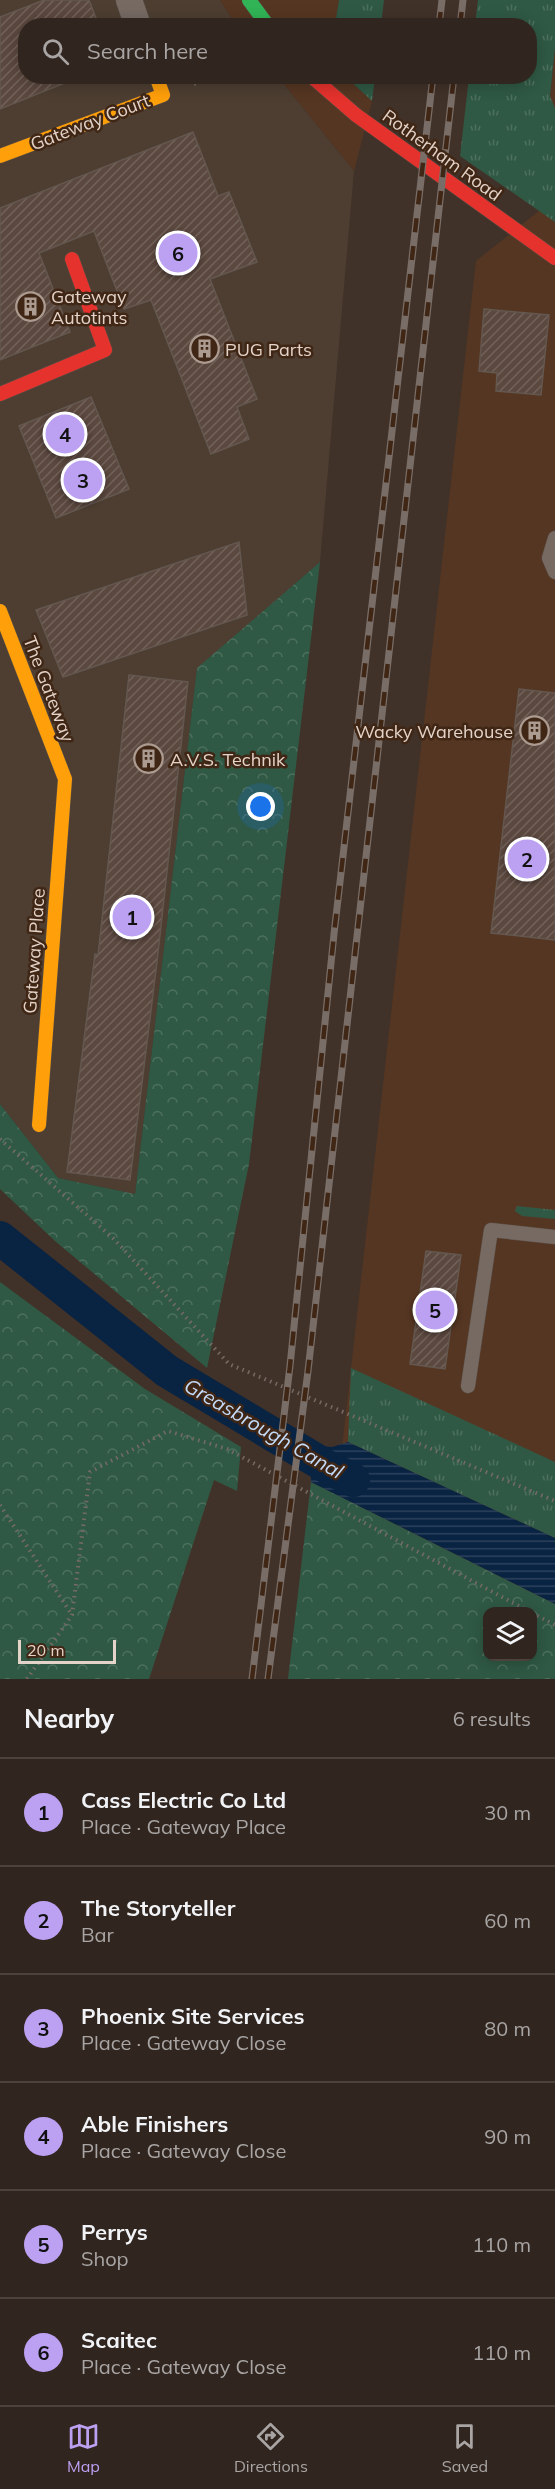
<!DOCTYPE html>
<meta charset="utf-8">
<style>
:root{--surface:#31261f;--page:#392e28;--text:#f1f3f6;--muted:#a8a5a4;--line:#4c433d;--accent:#bca0f2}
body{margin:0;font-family:Mulish,sans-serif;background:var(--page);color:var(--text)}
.controls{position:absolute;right:18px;bottom:18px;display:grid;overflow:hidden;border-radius:12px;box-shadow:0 3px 15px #0003}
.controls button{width:54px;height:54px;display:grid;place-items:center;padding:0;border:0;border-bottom:2px solid var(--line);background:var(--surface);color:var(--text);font:30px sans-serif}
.scale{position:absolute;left:18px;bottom:15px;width:98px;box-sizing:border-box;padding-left:6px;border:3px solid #e4d3c8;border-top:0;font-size:16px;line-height:21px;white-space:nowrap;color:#e4d3c8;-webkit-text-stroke:4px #402615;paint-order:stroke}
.you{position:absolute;left:261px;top:807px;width:21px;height:21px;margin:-15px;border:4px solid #fff;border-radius:50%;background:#1a73e8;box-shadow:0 0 0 9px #1a73e833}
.badge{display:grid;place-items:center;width:39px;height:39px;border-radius:50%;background:var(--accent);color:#111;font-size:20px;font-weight:700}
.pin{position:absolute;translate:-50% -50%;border:3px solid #fff;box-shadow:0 2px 6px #0006}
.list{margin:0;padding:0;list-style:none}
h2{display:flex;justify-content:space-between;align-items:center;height:78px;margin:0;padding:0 24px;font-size:26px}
h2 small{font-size:20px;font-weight:400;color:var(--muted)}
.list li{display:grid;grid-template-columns:39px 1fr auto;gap:18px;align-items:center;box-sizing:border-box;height:108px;padding:0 24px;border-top:2px solid var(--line)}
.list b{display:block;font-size:22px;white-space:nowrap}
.list p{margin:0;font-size:20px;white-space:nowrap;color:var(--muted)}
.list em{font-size:20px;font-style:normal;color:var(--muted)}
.icon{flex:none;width:33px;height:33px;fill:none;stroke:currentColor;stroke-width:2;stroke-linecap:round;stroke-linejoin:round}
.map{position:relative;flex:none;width:555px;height:1679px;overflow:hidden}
.search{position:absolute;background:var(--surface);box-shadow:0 3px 15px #0003;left:18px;right:18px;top:18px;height:66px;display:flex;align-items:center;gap:15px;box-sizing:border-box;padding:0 21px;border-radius:24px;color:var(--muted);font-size:22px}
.sheet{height:726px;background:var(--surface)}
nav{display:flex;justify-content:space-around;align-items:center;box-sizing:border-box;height:84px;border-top:2px solid var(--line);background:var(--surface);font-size:16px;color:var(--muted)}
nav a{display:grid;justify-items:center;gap:3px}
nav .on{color:var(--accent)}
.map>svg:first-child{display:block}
.built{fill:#553622;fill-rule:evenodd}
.industrial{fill:#4d3e31}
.grass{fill:url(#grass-tufts)}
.forest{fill:url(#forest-crowns);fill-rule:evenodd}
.water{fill:url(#water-rules)}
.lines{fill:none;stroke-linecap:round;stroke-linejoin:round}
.canal{stroke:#092342;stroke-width:34}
.building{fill:url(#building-hatch);stroke:#63574f;stroke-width:1.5}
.lane-casing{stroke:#5b4f46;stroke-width:15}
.street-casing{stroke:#5b4f46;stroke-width:27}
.fast-casing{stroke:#5b4f46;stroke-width:15}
.slow-casing{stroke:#5b4f46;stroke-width:15}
.jam-casing{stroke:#5b4f46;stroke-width:15}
.path{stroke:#766b64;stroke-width:4;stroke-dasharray:1.5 4.5;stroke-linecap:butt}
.lane{stroke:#766a63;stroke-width:14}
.street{stroke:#766a63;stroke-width:26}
.fast{stroke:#30b455;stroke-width:14}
.slow{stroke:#ff9f0a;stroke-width:14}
.jam{stroke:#e5322d;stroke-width:14}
.rail-casing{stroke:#796e67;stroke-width:7}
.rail{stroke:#402615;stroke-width:4.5;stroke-dasharray:14;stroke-linecap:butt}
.labels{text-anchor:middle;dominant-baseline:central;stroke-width:5;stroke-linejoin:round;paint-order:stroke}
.street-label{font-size:18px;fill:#e4d3c8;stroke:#402615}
.poi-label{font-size:18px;fill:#e4d3c8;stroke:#402615;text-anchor:start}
.water-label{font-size:20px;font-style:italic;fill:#c3dbf9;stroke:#402615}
</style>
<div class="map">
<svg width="555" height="1679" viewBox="0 0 555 1679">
<defs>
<pattern id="grass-tufts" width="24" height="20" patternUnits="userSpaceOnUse" patternTransform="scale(1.5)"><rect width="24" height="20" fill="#2f5944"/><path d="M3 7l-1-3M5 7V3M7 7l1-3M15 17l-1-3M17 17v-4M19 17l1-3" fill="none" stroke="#4d705e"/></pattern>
<pattern id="forest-crowns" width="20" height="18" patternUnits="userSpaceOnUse" patternTransform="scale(1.5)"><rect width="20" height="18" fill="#2f5944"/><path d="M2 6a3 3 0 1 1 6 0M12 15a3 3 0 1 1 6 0" fill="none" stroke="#4d705e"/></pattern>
<pattern id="water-rules" width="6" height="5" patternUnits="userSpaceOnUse" patternTransform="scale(1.5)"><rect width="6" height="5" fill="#092342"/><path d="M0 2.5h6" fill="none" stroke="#2d425c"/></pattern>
<pattern id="building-hatch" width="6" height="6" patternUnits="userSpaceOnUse" patternTransform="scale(1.5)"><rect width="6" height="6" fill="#5b483f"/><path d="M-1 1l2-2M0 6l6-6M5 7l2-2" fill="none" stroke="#726259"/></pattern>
</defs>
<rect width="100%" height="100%" fill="#413229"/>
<!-- built -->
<g class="built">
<polygon points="220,0 339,0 335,26 236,25"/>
<path d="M555,48V1679H316L476,261L539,211ZM488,1612H532V1656H488Z"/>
<polygon points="278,77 346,77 372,101 354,171"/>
</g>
<!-- industrial -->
<polygon class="industrial" points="0,0 220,0 236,25 26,26 26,76 278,77 354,171 320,562 197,669 135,1194 58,1178 0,1104"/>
<!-- grass -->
<g class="grass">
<polygon points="339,0 384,0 381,25 335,25"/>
<polygon points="478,0 555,0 555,48 550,96 555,108 555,222 460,156 469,77 530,76 530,26 475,25"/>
<polygon points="346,77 375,77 372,101"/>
<polygon points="517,1206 555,1210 555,1219 522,1216 515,1211"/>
<polygon points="351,1368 555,1462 555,1538 348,1442"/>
</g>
<!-- forest -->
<g class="forest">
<polygon points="320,562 249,1164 207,1368 55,1241 0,1189 0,1104 58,1178 135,1194 197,668"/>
<polygon points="0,1282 145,1389 241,1447 237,1491 214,1480 149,1679 0,1679"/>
<path d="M311,1482L555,1604V1679H288ZM488,1612H532V1656H488Z"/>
</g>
<!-- water -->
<polygon class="water" points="348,1442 555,1538 555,1604 311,1482 311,1445 332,1447"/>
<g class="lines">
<!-- canal -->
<polyline class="canal" points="0,1238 167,1371 329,1468 353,1480"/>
</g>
<!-- building -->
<g class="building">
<polygon points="44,0 89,0 99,26 26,26 26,76 77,78 0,109 0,17"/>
<polygon points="193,132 218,196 229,192 257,262 210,279 257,399 237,407 249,439 211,454 151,300 124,309 94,231 39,253 70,332 0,360 0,208"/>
<polygon points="484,309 549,315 541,395 496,391 497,373 479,371"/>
<polygon points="91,397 129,489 56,518 19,426"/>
<polygon points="239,542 247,615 63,677 36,610"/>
<polygon points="129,675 188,682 157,962 130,1180 67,1172 95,954 98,955"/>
<polygon points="519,689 555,693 555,940 491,933"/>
<polygon points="426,1251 461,1255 445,1369 410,1364"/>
</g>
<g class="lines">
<defs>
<g id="lane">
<polyline points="555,538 549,558 555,572"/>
<polyline points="468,1386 491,1230 555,1237"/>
</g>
<polyline id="street" points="129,0 138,26"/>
<polyline id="fast" points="249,0 268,26"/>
<g id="slow">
<polyline points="0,156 163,95 156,76"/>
<polyline points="0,611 65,779 39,1125"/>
</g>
<g id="jam">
<polyline points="311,76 356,115 555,258"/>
<polyline points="0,394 105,350 72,259"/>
</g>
</defs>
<!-- lane casing -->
<use href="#lane" class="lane-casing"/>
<!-- street casing -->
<use href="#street" class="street-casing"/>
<!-- fast casing -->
<use href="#fast" class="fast-casing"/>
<!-- slow casing -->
<use href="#slow" class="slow-casing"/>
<!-- jam casing -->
<use href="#jam" class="jam-casing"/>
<!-- path -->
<g class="path">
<polyline points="194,84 217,76"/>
<polyline points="0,1139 113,1238 229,1364 555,1501"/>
<polyline points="0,1505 72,1615"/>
<polyline points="532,1613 555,1625"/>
<polyline points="27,1679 72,1615 90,1472 168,1431 227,1449 530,1612"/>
</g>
<!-- lane -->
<use href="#lane" class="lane"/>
<!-- street -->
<use href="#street" class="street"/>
<!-- fast -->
<use href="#fast" class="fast"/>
<!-- slow -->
<use href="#slow" class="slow"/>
<!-- jam -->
<use href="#jam" class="jam"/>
<defs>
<g id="rail">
<polyline points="439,26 442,0"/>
<polyline points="460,26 463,0"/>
<polyline points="252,1679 290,1366 334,934 433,76"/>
<polyline points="268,1679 308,1371 454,76"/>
</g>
</defs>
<!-- rail casing -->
<use href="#rail" class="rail-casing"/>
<!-- rail -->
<use href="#rail" class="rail"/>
</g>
<!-- icons -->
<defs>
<symbol id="building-ring" viewBox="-11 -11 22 22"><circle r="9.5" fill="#402615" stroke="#ab9b90" stroke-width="1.5"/><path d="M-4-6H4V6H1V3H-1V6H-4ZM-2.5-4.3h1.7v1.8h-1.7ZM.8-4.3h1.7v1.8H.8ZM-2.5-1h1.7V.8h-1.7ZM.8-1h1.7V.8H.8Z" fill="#ab9b90"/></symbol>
</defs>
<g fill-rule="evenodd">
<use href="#building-ring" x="14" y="290" width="33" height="33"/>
<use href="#building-ring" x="188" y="332" width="33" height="33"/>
<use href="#building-ring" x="518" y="714" width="33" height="33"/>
<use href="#building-ring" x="132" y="742" width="33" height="33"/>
</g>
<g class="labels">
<!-- street labels -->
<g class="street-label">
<text transform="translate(90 122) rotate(-21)">Gateway Court</text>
<text transform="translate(442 155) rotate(36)">Rotherham Road</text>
<text transform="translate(49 689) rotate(69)">The Gateway</text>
<text transform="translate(34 951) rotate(-86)">Gateway Place</text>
</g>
<!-- poi labels -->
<g class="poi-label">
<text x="51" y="296">Gateway<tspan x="51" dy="21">Autotints</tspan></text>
<text x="225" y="349">PUG Parts</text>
<text x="513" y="731" text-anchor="end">Wacky Warehouse</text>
<text x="170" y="759">A.V.S. Technik</text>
</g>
<!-- water labels -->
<g class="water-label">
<text transform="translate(264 1428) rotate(30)">Greasbrough Canal</text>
</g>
</g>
</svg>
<div class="controls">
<button><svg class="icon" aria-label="layers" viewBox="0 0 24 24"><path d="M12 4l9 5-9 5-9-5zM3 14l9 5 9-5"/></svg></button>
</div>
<div class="scale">20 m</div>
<div class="you"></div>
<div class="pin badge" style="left:132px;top:917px">1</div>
<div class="pin badge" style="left:527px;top:859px">2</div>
<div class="pin badge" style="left:83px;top:480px">3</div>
<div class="pin badge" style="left:65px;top:434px">4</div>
<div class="pin badge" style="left:435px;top:1310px">5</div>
<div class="pin badge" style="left:178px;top:253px">6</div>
<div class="search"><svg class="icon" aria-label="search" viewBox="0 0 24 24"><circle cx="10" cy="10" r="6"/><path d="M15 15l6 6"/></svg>Search here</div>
</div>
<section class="sheet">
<h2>Nearby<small>6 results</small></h2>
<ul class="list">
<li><span class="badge">1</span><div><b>Cass Electric Co Ltd</b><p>Place · Gateway Place</p></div><em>30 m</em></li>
<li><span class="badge">2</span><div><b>The Storyteller</b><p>Bar</p></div><em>60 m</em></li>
<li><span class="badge">3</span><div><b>Phoenix Site Services</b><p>Place · Gateway Close</p></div><em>80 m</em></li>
<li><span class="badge">4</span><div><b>Able Finishers</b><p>Place · Gateway Close</p></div><em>90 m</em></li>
<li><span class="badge">5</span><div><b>Perrys</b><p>Shop</p></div><em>110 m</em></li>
<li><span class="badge">6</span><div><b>Scaitec</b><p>Place · Gateway Close</p></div><em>110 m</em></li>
</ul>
</section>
<nav>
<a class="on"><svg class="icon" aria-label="map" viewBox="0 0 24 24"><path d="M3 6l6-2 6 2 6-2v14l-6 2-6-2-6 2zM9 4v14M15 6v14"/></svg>Map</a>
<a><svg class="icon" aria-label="directions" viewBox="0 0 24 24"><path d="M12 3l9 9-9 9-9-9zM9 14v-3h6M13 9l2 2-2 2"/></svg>Directions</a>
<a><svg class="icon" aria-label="saved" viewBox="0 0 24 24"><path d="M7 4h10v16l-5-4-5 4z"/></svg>Saved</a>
</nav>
